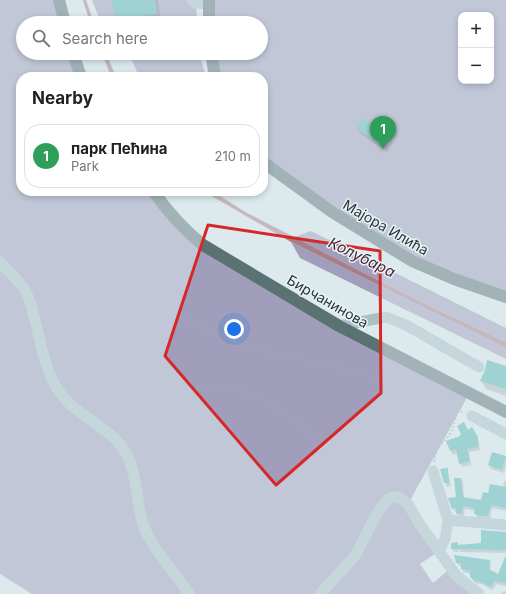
<!DOCTYPE html>
<meta charset="utf-8">
<style>
:root{--surface:#fff;--page:#f6f6f6;--text:#222;--muted:#767676;--line:#e0e0e0;--accent:#d93025}
body{margin:0;font-family:Inter,sans-serif;background:var(--page);color:var(--text)}
.controls{position:absolute;right:12px;top:12px;display:grid;overflow:hidden;border-radius:8px;box-shadow:0 2px 6px #0003}
.controls button{width:36px;height:36px;display:grid;place-items:center;padding:0;border:0;border-bottom:1px solid var(--line);background:var(--surface);color:var(--text);font:20px sans-serif}
.you{position:absolute;left:234px;top:329px;width:14px;height:14px;margin:-10px;border:3px solid #fff;border-radius:50%;background:#1a73e8;box-shadow:0 0 0 6px #1a73e833}
.badge{display:grid;place-items:center;width:26px;height:26px;border-radius:50%;background:var(--accent);color:#fff;font-size:13px;font-weight:700}
.pin{position:absolute;translate:-50% -33px;filter:drop-shadow(0 1px 2px #0008)}
.pin::after{content:'';position:absolute;top:21px;width:14px;height:12px;background:inherit;clip-path:polygon(0 0,100% 0,50% 100%)}
.list{margin:0;padding:0;list-style:none}
h2{display:flex;justify-content:space-between;align-items:center;height:52px;margin:0;padding:0 16px;font-size:17px}
h2 small{font-size:13px;font-weight:400;color:var(--muted)}
.list li{display:grid;grid-template-columns:26px 1fr auto;gap:12px;align-items:center;box-sizing:border-box;height:64px;margin:0 8px 8px;padding:0 8px;border:1px solid var(--line);border-radius:16px}
.list b{display:block;font-size:15px;white-space:nowrap}
.list p{margin:0;font-size:13px;white-space:nowrap;color:var(--muted)}
.list em{font-size:13px;font-style:normal;color:var(--muted)}
.icon{flex:none;width:22px;height:22px;fill:none;stroke:currentColor;stroke-width:2;stroke-linecap:round;stroke-linejoin:round}
.map{position:relative;flex:none;width:506px;height:594px;overflow:hidden}
.search{position:absolute;background:var(--surface);box-shadow:0 2px 6px #0003;left:16px;top:16px;width:252px;height:44px;display:flex;align-items:center;gap:10px;box-sizing:border-box;padding:0 14px;border-radius:22px;color:var(--muted);font-size:15px}
.panel{position:absolute;background:var(--surface);box-shadow:0 2px 6px #0003;left:16px;top:72px;width:252px;height:124px;border-radius:16px}
.map>svg:first-child{display:block}
.green{fill:#a09ebb;fill-rule:evenodd}
.water{fill:#a87f89}
.shadow{fill:#0003}
.building{fill:#52b6b2}
.lines{fill:none;stroke-linecap:round;stroke-linejoin:round}
.path{stroke:#94acb0;stroke-width:1.5;stroke-dasharray:2 2;stroke-linecap:butt}
.minor{stroke:#aac0c5;stroke-width:11}
.major{stroke:#5b7273;stroke-width:12}
.marked{fill:none;stroke:#d62828;stroke-width:3;stroke-linejoin:round}
.labels{text-anchor:middle;dominant-baseline:central;stroke-width:3;stroke-linejoin:round;paint-order:stroke}
.street-label{font-size:14px;fill:#283333;stroke:#e8f3f7}
.water-label{font-size:15px;font-style:italic;fill:#4f232d;stroke:#e8f3f7}
</style>
<div class="map">
<svg width="506" height="594" viewBox="0 0 506 594">
<rect width="100%" height="100%" fill="#dceaee"/>
<!-- green -->
<g class="green">
<polygon points="0,0 59,0 65,23 23,23 23,53 73,53 81,77 21,77 21,191 153,191 185,230 469,394 408,504 439,551 420,564 433,583 451,568 479,594 32,594 0,574"/>
<polygon points="92,0 196,0 197,23 101,23"/>
<path d="M210,0H506V297L412,261L263,162V77H217L211,53H261V23H210ZM461,15H491V81H461Z"/>
<polygon points="129,53 199,53 206,77 139,77"/>
<polygon points="311,231 506,328 506,342 423,303 294,237"/>
<polygon points="291,242 506,348 506,359 300,258"/>
</g>
<!-- water -->
<g class="water">
<polygon points="83,0 86,0 94,23 90,23"/>
<polygon points="102,53 106,53 116,77 111,77"/>
<polygon points="203,191 212,191 247,213 423,303 506,342 506,348 291,242"/>
</g>
<!-- shadow -->
<g class="shadow">
<polygon points="113,0 158,0 161,22 118,23"/>
<polygon points="357,129 389,137 393,143 387,152 361,134"/>
<polygon points="506,367 506,396 486,389 481,381"/>
<polygon points="472,429 479,441 480,450 469,452 471,465 462,467 458,453 453,455 447,442 461,436"/>
<polygon points="506,457 506,466 504,473 491,469 489,465"/>
<polygon points="447,469 451,486 447,487 445,483"/>
<polygon points="461,479 463,482 464,498 482,501 489,494 503,487 504,481 506,482 506,511 492,508 490,519 481,519 477,517 475,511 465,509 464,517 459,517 457,511 455,512 453,508"/>
<polygon points="506,532 506,553 460,552 459,549 458,552 454,552 452,549 457,543 459,546 482,544"/>
<polygon points="506,557 506,586 496,584 493,590 479,583 479,585 473,581 471,574 463,572 462,566 459,566 457,563 489,561 491,564 490,571 499,575"/>
<polygon points="506,591 506,594 501,594 501,593"/>
</g>
<!-- building -->
<g class="building">
<polygon points="112,0 155,0 157,14 115,20"/>
<polygon points="363,118 390,136 383,147 356,128"/>
<polygon points="487,360 506,366 506,389 480,381 485,370"/>
<polygon points="464,422 468,430 472,427 478,437 478,447 467,449 470,461 459,464 456,449 450,451 446,441 460,436 461,434 457,426"/>
<polygon points="492,452 506,456 502,470 488,465"/>
<polygon points="448,468 449,483 444,483 440,469"/>
<polygon points="454,478 461,478 463,497 481,500 483,492 488,493 490,484 506,487 506,508 491,505 488,516 478,516 474,513 475,508 463,506 462,514 456,514 456,508 452,509 448,498 456,497"/>
<polygon points="481,530 506,532 506,550 457,549 457,546 457,549 451,549 451,543 458,542 457,545 481,543"/>
<polygon points="454,555 490,560 489,569 498,574 506,555 506,583 494,581 491,587 477,580 477,583 470,577 470,571 461,569 461,563 456,563"/>
</g>
<g class="lines">
<!-- path -->
<g class="path">
<polyline points="223,0 226,23"/>
<path d="M269,0L302,38L320,67L342,92L418,154C432,159 444,151 458,147C463,151 464,157 467,163C476,185 484,191 506,193"/>
<polyline points="305,0 303,13 312,54"/>
<polyline points="354,0 450,36 455,33 456,27 440,0"/>
<polyline points="237,53 253,77"/>
<polyline points="263,90 312,142 330,158 349,170 397,197 428,211 462,221 506,231"/>
<path d="M263,112L319,166L373,191C388,218 449,222 477,230C487,233 496,241 506,241"/>
<polyline points="263,139 319,190"/>
<polyline points="0,160 8,162 11,173 5,179 3,178 0,171"/>
<polyline points="0,171 6,168"/>
<polyline points="330,198 341,203 346,209"/>
<polyline points="404,200 416,223"/>
<polyline points="376,207 393,201 397,197"/>
<polyline points="0,210 20,199 17,180 5,179"/>
<polyline points="421,225 433,239"/>
<path d="M0,237C44,275 103,296 156,320L150,301L232,341L289,357L334,366L399,385L464,413"/>
<polyline points="426,240 438,253"/>
<polyline points="398,242 416,224 421,225 436,221"/>
<path d="M409,248C429,235 438,241 458,248L454,232L444,224"/>
<polyline points="426,256 438,253 447,256 457,266 463,269 489,268 506,277"/>
<polyline points="447,256 458,248"/>
<polyline points="503,257 506,258"/>
<polyline points="39,300 109,353 144,369 201,388 252,393 272,404 337,452 382,493"/>
<path d="M158,422C207,424 239,451 249,499C252,513 254,521 246,534"/>
<path d="M133,446C154,424 169,412 198,402"/>
<path d="M434,462C437,443 444,445 451,432C454,426 455,418 458,411"/>
<polyline points="143,472 143,456 151,427"/>
<path d="M145,483C154,511 180,525 208,529"/>
<path d="M190,493L203,524L208,529H234L246,534C235,553 231,571 231,594"/>
<polyline points="173,517 181,515 220,496 229,455"/>
</g>
<!-- minor -->
<g class="minor">
<polyline points="192,0 196,3 209,4"/>
<path d="M0,262C8,271 21,282 26,292C39,321 40,363 58,390C75,416 110,426 126,453C137,474 136,499 142,521C150,548 174,570 189,594"/>
<polyline points="339,326 386,317 406,325 479,367"/>
<polyline points="472,416 506,434"/>
<polyline points="433,471 448,520"/>
<polyline points="439,551 445,539 448,520 506,525"/>
<polyline points="320,594 355,556 376,515 388,499 393,497 398,497 408,504 419,523 456,575 479,594"/>
</g>
<!-- major -->
<g class="major">
<polyline points="59,0 65,23"/>
<polyline points="209,0 209,23"/>
<polyline points="73,53 81,77"/>
<polyline points="211,53 215,77"/>
<polyline points="263,162 332,212 412,261 454,279 506,297"/>
<path d="M153,191C168,212 183,229 203,245L339,326L506,412"/>
</g>
</g>
<!-- marked area -->
<path d="M0 0H506V594H0ZM208,225L380,251L381,393L276,485L165,356Z" fill="#dceaee" fill-opacity=".55" fill-rule="evenodd"/>
<path class="marked" d="M208,225L380,251L381,393L276,485L165,356Z"/>
<g class="labels">
<!-- street labels -->
<g class="street-label">
<text transform="translate(386 227) rotate(30)">Мајора Илића</text>
<text transform="translate(328 301) rotate(30)">Бирчанинова</text>
</g>
<!-- water labels -->
<g class="water-label">
<text transform="translate(362 257) rotate(26)">Колубара</text>
</g>
</g>
</svg>
<div class="controls">
<button>+</button>
<button>−</button>
</div>
<div class="you"></div>
<div class="pin badge" style="left:383px;top:149px;background:#2e9e5b">1</div>
<div class="search"><svg class="icon" aria-label="search" viewBox="0 0 24 24"><circle cx="10" cy="10" r="6"/><path d="M15 15l6 6"/></svg>Search here</div>
<section class="panel">
<h2>Nearby<small></small></h2>
<ul class="list">
<li><span class="badge" style="background:#2e9e5b">1</span><div><b>парк Пећина</b><p>Park</p></div><em>210 m</em></li>
</ul>
</section>
</div>
